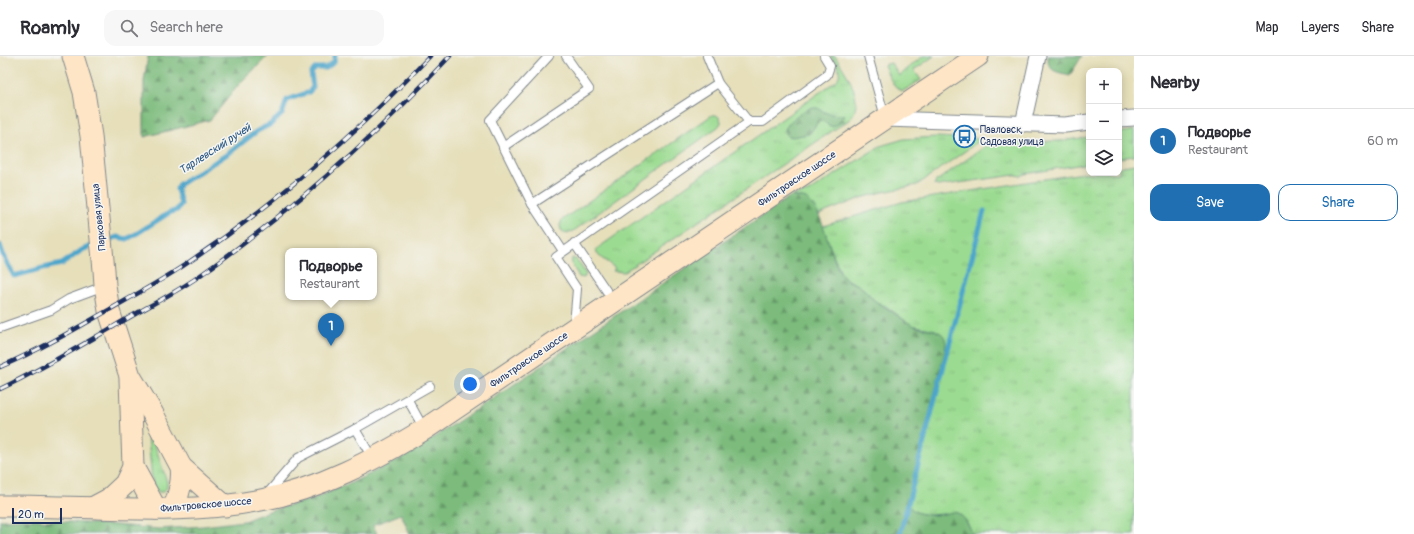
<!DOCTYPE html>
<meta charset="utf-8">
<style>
:root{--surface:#fff;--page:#f7f7f7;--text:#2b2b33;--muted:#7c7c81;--line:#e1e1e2;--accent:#1f6fb2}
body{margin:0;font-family:Pangolin,sans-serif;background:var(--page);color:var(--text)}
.controls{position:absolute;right:12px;top:12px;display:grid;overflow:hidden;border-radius:8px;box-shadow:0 2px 10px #0003}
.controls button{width:36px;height:36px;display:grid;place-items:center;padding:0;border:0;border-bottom:1px solid var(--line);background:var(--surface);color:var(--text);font:20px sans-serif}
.scale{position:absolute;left:12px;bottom:10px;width:50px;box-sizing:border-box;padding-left:4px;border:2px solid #1b2f5e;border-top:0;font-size:11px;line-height:14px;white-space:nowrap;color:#1b2f5e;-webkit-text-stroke:3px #f6f6f2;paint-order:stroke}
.you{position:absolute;left:470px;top:328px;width:14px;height:14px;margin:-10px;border:3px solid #fff;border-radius:50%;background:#1a73e8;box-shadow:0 0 0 6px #1a73e833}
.badge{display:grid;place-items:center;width:26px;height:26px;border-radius:50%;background:var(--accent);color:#fff;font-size:13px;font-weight:700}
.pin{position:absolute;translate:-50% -33px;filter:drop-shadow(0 1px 2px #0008)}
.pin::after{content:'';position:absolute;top:21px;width:14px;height:12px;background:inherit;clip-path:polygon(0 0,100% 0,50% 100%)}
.popup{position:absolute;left:285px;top:192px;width:92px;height:52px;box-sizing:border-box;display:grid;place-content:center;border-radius:8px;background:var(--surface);filter:drop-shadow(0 1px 3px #0005);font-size:13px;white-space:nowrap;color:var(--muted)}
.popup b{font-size:15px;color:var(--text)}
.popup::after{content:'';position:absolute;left:50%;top:100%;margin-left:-8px;border:8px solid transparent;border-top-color:var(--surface)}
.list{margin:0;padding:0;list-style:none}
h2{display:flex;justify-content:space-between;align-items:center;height:52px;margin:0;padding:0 16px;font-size:17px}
h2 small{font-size:13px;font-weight:400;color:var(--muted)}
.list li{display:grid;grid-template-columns:26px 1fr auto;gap:12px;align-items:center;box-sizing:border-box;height:64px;padding:0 16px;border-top:1px solid var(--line)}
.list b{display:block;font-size:15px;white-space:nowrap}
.list p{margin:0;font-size:13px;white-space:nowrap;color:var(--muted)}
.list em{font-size:13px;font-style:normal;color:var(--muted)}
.actions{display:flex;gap:8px;padding:12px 16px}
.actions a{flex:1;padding:9px 0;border:1px solid var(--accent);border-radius:12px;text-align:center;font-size:14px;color:var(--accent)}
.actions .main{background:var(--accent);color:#fff}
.icon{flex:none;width:22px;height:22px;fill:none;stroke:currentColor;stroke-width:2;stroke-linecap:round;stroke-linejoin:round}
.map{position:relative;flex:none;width:1134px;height:478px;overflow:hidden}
header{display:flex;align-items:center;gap:24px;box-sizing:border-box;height:56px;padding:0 20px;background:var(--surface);border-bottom:1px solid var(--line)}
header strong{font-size:19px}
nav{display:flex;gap:22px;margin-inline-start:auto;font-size:14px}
.search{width:280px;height:36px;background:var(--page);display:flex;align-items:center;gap:10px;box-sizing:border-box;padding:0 14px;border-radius:12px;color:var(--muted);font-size:15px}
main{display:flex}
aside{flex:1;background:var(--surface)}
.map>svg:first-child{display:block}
.grass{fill:url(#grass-tufts);stroke:#5b8578}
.forest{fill:url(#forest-firs);stroke:#4c756c}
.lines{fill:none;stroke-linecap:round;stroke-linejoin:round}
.stream{stroke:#4ea6cb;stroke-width:5}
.lane-casing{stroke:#80878c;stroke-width:10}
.street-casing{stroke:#80878c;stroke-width:17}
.secondary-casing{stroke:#80878c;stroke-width:23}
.lane{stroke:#fff;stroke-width:8}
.street{stroke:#fff;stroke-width:15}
.secondary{stroke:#fee5c5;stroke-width:21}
.rail-casing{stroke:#1b2f5e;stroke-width:4.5}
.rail{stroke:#f6f6f2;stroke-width:3;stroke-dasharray:9;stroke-linecap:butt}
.labels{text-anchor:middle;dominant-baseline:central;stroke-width:3;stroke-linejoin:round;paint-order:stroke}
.poi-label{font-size:10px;fill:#1b2f5e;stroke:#f6f6f2;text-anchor:start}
.street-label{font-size:10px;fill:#1b2f5e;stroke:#f6f6f2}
.water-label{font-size:11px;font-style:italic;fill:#2d5984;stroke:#f6f6f2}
</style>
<header>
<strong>Roamly</strong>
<div class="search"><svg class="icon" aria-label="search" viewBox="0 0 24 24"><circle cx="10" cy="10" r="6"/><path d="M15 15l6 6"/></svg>Search here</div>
<nav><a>Map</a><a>Layers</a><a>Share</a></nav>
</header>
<main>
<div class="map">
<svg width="1134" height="478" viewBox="0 0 1134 478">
<defs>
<pattern id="grass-tufts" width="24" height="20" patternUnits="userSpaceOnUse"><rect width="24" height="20" fill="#9bdb91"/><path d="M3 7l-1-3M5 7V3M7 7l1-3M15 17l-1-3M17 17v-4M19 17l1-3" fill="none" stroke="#85bc7f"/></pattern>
<pattern id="forest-firs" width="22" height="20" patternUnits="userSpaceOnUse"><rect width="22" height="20" fill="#7cbb7b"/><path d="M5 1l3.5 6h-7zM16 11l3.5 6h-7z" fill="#659868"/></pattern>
</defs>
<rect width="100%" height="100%" fill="#f6f6f2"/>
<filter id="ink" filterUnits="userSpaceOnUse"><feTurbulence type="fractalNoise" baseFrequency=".025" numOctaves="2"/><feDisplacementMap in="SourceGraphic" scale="8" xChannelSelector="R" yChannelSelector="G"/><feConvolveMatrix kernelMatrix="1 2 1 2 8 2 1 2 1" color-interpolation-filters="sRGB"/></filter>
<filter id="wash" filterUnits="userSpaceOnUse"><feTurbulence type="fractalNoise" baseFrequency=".012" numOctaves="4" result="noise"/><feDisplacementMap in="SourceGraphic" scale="16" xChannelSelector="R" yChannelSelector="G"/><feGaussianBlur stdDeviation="0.9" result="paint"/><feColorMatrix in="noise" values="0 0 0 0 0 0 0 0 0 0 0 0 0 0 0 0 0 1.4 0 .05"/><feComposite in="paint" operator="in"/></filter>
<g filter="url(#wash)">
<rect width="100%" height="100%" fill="#e6dfba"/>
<!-- grass -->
<g class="grass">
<path d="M830,0H835C846,17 866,44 850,63L624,216L613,215L615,212L600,201L595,194L836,25C844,16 836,8 830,0Z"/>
<path d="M923,0H934L914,14L921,24L903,35C893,33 888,18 884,9L891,7L899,20Z"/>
<path d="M712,59C717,58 721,61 721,67L718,71L572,176L567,178L561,174L560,169L562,164Z"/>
<polygon points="1134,74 1134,100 1119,102 1119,77"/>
<polygon points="936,81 982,83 917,129 883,136 861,142 818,159 811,148 791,140 808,136 880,90 904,83"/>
<polygon points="1089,81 1089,107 1025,118 1021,120 1015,119 938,130 935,129 935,126 994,84 1002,86 1059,85"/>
<path d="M1134,108V478H973L965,465L958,457C943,457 906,466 908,441L945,296L936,274L911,269L887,251L875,245L866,235L844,221L841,217L833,199L823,170L902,146L1089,116V117H1119V111Z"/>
<polygon points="572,202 577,204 586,218 584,222 579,221 571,207"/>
<path d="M146,362L167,426V432C158,442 154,432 152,423Z"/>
</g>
<!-- forest -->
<g class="forest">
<polygon points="148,0 268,0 241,26 210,64 144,81 144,25"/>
<path d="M1048,0H1082L1070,19C1057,16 1047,16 1048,0Z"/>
<path d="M813,51C821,52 823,57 831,58C836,59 840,58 844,60L843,65L833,71L828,69L823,65H819L809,78L792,81L787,80L785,73C792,62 801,55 813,51Z"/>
<path d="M791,140C796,141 802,141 806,143C829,158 828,214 849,225C853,227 857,228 860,230C866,234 869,241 875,245C879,248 884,250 888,253C896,258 903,264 911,268C920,274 934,271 942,278C947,283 946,290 945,296L907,447C914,460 930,460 944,458C948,457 955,455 959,458C965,461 970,472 973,478H410L401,458L373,469L377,478H0V464L25,463L116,469L159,473L203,470L244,465L272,454L310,444L351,427L398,404L421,390L497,340Z"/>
</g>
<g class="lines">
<!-- stream -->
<g class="stream">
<polyline points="106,185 117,181 127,183 136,178 169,157 177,154 181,148 177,133 180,128 229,97 257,75 271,68 282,58 287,44 309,36 313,31 311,17 316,12 326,12 334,6 335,0"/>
<polyline points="0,189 4,201 14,220 43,212 62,208 82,194 96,188"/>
<polyline points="900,478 984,155"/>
</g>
</g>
</g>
<g filter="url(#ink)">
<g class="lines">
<defs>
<g id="lane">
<polyline points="868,0 885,61"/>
<polyline points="749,66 763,66 827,19 830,10 824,0"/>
<polyline points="503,91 589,33 566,0"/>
<polyline points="532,148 490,64 549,0"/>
<polyline points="574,187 614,246"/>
<polyline points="563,195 532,148 718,27"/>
<polyline points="574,269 577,233 556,201 749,66 718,27 707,0"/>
<polyline points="0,272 51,254 69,243 104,230"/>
<polyline points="408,344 424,373"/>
<polyline points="355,373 373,403"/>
<polyline points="266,439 298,402 355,373 430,330"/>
</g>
<g id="street">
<polyline points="885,63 1065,69 1089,66"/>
<polyline points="1119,63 1134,62"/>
<polyline points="1023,68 1038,0"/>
</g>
<g id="secondary">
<path d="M73,0L84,36L91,80L104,214L105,229L109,255L130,320L153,358L181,411C183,426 178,439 174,452"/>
<polyline points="133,411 156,453"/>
<polyline points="181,411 225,450"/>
<path d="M0,450C87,449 175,461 261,444C320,433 374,404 425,373L978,0"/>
<polyline points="94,451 109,443 125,428 133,411 130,323"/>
</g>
</defs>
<!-- lane casing -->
<use href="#lane" class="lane-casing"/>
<!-- street casing -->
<use href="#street" class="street-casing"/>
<!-- secondary casing -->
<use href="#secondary" class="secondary-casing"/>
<!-- lane -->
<use href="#lane" class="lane"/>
<!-- street -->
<use href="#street" class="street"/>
<!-- secondary -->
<use href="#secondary" class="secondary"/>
<defs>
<g id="rail">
<path d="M0,311C37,295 72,275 107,255C133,240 161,225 186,208C274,149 356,78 430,0"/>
<path d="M0,333C44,312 87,286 130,261C151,249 174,237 195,223C288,158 373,83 450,0"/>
</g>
</defs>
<!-- rail casing -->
<use href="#rail" class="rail-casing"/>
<!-- rail -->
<use href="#rail" class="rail"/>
</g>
</g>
<!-- icons -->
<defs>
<symbol id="bus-ring" viewBox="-11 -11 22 22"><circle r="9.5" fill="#f6f6f2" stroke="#1f6fb2" stroke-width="1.5"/><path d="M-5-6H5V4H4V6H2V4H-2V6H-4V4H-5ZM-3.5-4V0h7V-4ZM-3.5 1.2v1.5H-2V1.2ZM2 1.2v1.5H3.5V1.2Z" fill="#1f6fb2"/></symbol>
</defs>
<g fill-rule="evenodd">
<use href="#bus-ring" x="952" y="68" width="25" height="25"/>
</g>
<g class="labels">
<!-- poi labels -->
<g class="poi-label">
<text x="980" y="74">Павловск,<tspan x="980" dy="12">Садовая улица</tspan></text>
</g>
<!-- street labels -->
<g class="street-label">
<text transform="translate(797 123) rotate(-34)">Фильтровское шоссе</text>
<text transform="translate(99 161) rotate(-96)">Парковая улица</text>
<text transform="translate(529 304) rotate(-34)">Фильтровское шоссе</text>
<text transform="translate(206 449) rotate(-5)">Фильтровское шоссе</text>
</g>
<!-- water labels -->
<g class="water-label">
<text transform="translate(215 93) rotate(-33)">Тярлевский ручей</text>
</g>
</g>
</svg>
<div class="controls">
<button>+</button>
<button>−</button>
<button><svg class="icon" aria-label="layers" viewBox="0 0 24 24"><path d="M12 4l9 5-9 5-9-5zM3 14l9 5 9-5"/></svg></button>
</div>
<div class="scale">20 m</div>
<div class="you"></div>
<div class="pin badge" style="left:331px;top:290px">1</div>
<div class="popup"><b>Подворье</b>Restaurant</div>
</div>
<aside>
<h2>Nearby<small></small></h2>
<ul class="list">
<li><span class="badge">1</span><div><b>Подворье</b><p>Restaurant</p></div><em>60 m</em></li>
</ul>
<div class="actions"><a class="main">Save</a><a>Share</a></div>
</aside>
</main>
